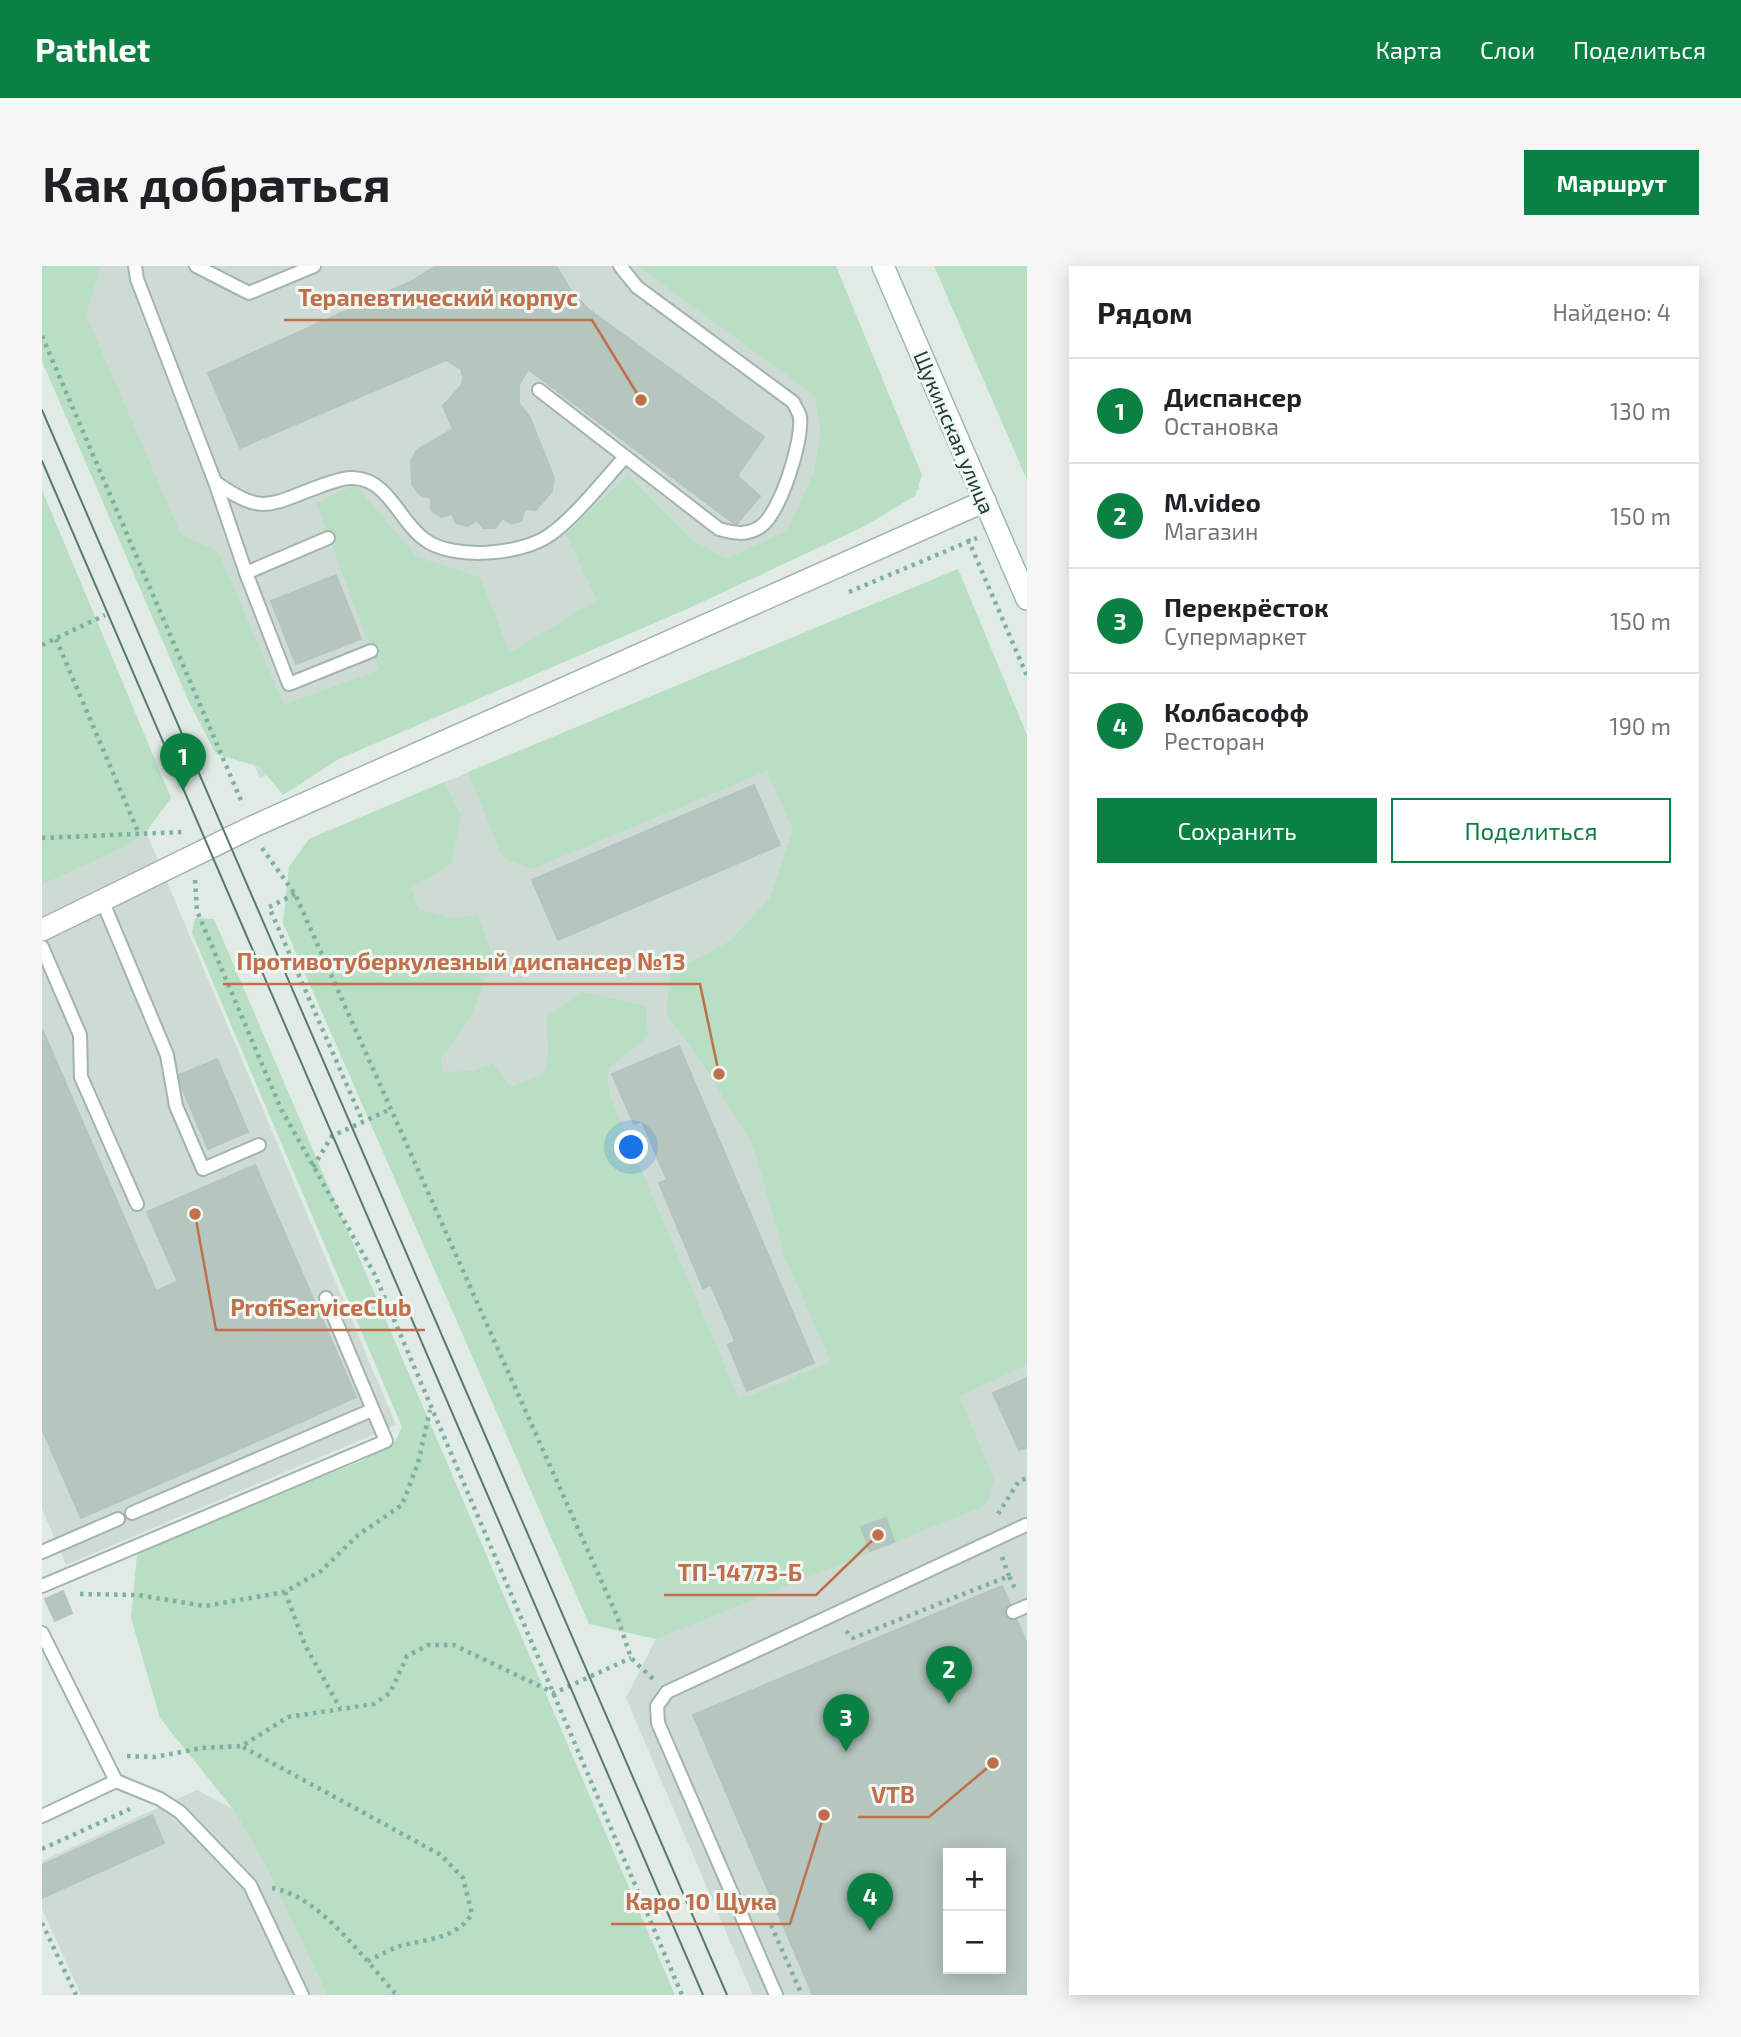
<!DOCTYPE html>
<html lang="ru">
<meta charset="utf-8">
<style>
:root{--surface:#fff;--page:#f6f6f6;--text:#202124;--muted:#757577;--line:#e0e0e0;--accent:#0b8043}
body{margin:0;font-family:"Exo 2",sans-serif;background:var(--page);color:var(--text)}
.controls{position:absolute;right:21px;bottom:21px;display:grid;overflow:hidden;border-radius:0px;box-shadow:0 4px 18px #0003}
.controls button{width:63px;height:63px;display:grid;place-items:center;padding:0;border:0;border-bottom:2px solid var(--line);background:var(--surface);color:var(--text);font:35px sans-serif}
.you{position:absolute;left:590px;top:882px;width:24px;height:24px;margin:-18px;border:5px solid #fff;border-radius:50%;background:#1a73e8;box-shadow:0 0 0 10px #1a73e833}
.badge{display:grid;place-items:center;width:46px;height:46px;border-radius:50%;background:var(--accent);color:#fff;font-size:23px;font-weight:700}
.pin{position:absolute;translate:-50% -58px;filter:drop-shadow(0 2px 4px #0008)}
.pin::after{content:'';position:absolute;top:37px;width:24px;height:21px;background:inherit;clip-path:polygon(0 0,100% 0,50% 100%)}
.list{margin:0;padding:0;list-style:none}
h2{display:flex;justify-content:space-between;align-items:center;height:91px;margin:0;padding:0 28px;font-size:30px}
h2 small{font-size:23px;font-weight:400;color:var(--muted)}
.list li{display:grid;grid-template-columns:46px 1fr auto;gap:21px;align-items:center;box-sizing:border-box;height:105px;padding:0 28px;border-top:2px solid var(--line)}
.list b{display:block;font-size:26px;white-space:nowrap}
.list p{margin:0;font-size:23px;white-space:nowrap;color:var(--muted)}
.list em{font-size:23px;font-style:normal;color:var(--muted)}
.actions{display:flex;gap:14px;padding:21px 28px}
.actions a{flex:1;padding:16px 0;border:2px solid var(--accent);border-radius:0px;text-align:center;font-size:24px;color:var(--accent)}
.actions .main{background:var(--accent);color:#fff}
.map{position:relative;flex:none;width:985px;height:1729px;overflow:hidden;border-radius:0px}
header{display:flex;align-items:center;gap:42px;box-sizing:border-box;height:98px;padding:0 35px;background:var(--accent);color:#fff}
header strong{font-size:33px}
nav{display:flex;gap:38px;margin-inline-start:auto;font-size:24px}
.intro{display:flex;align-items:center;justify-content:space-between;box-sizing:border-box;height:168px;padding:0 42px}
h1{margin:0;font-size:49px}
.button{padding:18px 32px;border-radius:0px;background:var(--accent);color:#fff;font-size:24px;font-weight:700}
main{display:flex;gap:42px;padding:0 42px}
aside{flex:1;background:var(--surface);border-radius:0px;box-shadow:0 4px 18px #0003}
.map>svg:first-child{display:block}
.built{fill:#cedbd5;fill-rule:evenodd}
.green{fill:#b8dec3}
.building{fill:#b5c6bf;stroke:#b2c5be;stroke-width:2;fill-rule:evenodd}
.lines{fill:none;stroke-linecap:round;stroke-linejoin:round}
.lane-casing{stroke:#a3b3ad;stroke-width:16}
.street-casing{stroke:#a3b3ad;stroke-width:24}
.secondary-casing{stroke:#9eb8af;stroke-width:24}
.path{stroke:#7fb0a2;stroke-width:4.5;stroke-dasharray:3.5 5;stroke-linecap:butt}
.lane{stroke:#fff;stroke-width:12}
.street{stroke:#fff;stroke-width:21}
.secondary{stroke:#fff;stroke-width:21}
.tram{stroke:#5a7871;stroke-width:2}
.labels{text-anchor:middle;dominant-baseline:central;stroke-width:6;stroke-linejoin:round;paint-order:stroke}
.street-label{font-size:21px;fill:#203c35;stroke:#f0f8f4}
.leader{fill:none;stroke:#c16e4b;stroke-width:2.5}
.callout-dot{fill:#c16e4b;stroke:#f0f8f4;stroke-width:2.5}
.callout-label{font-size:23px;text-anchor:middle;font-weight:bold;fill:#c16e4b;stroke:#f0f8f4;stroke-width:6;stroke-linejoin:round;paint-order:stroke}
</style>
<header>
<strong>Pathlet</strong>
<nav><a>Карта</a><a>Слои</a><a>Поделиться</a></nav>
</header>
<div class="intro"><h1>Как добраться</h1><a class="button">Маршрут</a></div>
<main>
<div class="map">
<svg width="985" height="1729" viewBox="0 0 985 1729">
<rect width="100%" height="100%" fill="#e0ebe6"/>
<!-- built -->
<g class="built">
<polygon points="7,0 784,0 878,223 218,512"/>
<path d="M821,342L985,469V1729H711L584,1432L614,1373L267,573ZM906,1587H959V1703H906Z"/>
<polygon points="104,566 354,1159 24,1299 0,1243 0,619 76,583"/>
<polygon points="155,1524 191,1543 222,1596 285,1729 39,1729 0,1643 0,1595"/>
</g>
<!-- green -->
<g class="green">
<polygon points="0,0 59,0 44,49 139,269 176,285 242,439 337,404 274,237 313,219 375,291 438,311 468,387 555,334 524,268 586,209 650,274 684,293 745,265 772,206 779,167 773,130 596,0 794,0 880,209 873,230 821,261 645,343 297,493 241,529 218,501 174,488 147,436 0,95"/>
<polygon points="892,0 985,0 985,214"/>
<polygon points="0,224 129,532 104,566 77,583 0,619"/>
<polygon points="916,303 985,469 985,1099 917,1130 952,1213 944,1239 614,1373 547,1358 241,657 247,601 267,573 402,516 419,550 409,598 369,622 377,643 406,652 436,649 451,690 429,751 399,792 401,806 432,805 451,797 469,821 501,808 506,791 505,751 541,726 604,740 606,771 565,803 567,828 696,1131 707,1130 789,1096 743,991 711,880 661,798 625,748 627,708 688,675 728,632 751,564 725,505 490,603 461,592 426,506"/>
<polygon points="153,652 172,653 633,1729 285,1729 222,1596 191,1543 118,1452 89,1352 95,1289 199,1241 320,1195 353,1176 360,1161 150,667"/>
</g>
<!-- building -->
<g class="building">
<polygon points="514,0 529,25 546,43 722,171 695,210 718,230 694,259 486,103 477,119 477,137 488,152 512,212 510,225 494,244 483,243 479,255 469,258 461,252 453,262 441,262 435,254 426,260 414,257 410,248 399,251 389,244 389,232 378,229 370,218 369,195 375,184 411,163 401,140 420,119 421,110 419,103 404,94 198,182 166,107 370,15 394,0"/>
<polygon points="294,309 319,373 254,398 229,335"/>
<polygon points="712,519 738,579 516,674 490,614"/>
<polygon points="0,763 114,1025 170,1001 199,1067 219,1058 261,1155 39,1252 0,1163"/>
<polygon points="637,780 772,1097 705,1125 686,1079 693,1075 669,1019 661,1022 617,917 625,914 600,855 592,858 570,808"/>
<polygon points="175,793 206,866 166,883 135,810"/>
<polygon points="213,899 314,1131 261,1155 219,1058 199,1067 170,1001 136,1016 105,946"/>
<polygon points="985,1112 985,1181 977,1184 951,1127"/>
<polygon points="844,1252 852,1276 828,1285 819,1261"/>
<path d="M960,1320L985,1378V1729H771L651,1449ZM906,1587H959V1703H906Z"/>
<polygon points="21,1325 30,1347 13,1355 3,1333"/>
<polygon points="110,1549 122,1577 0,1632 0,1599"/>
</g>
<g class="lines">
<defs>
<g id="lane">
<path d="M93,0L95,13L173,216C222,251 228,238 281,219C291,216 301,211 312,212C347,214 357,255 382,273C410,295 481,289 509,268C533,251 562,214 583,191"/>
<polyline points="154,0 207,27 272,0"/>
<path d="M497,124L677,263C691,267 704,270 718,261C738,248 761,175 758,151C757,146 753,140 751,136L595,21L578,0"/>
<polyline points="173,216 204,307 247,418 329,385"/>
<polyline points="204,307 286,272"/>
<polyline points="60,634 125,789 134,840 161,903 217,879"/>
<polyline points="0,681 38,769 39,811 95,938"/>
<polyline points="90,1247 330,1144"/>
<polyline points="0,1286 76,1253"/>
<polyline points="0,1320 344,1175 284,1032"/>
<polyline points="971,1346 985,1340"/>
<polyline points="0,1367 74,1515 118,1533 138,1546 208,1619 260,1729"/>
<polyline points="0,1550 74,1515"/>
<polyline points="734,1729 616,1457 615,1440 625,1426 984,1259"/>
</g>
<polyline id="street" points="0,664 210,561 943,235"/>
<polyline id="secondary" points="841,0 985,333"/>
</defs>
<!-- lane casing -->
<use href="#lane" class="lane-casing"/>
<!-- street casing -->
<use href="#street" class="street-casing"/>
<!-- secondary casing -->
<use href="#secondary" class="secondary-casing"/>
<!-- path -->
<g class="path">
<polyline points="0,70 201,539"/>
<polyline points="926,273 985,410"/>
<polyline points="807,326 935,272"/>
<polyline points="14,373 97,568"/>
<polyline points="0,379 63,349"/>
<polyline points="0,572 140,566"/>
<polyline points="220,582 253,628 575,1350 589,1392 611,1413"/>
<polyline points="153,614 155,645 239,843 333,1009 640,1729"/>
<polyline points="253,628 227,641 321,856"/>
<polyline points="271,901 290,870 349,843"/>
<polyline points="956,1248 977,1215 985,1212"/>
<polyline points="960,1291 967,1310"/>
<polyline points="243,1326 263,1379 298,1442"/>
<polyline points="38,1328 95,1329 163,1340 243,1326 279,1305 316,1269 360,1239 376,1197 388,1144"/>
<polyline points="804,1365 811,1372 967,1310 974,1325"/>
<path d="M201,1481L399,1589L421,1612L430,1648C412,1675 384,1672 355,1681C345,1685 334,1691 324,1696"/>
<polyline points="85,1490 113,1491 160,1482 200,1480 246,1451 332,1438 348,1427 365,1390 386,1379 412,1379 512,1427 589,1392"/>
<polyline points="0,1583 88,1543"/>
<path d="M230,1622C277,1629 322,1693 353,1727L358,1729"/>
<polyline points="0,1657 34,1729"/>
<polyline points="729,1659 760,1729"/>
</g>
<!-- lane -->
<use href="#lane" class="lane"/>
<!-- street -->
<use href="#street" class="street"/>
<!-- secondary -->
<use href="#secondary" class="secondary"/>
<!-- tram -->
<g class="tram">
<polyline points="0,144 685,1729"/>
<polyline points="0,195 661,1729"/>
</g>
</g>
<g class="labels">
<!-- street labels -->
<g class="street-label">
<text transform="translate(913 166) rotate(67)">Щукинская улица</text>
</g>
</g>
<!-- callouts -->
<path class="leader" d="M599 134L550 54H242M677 808L658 718H181M153 948L174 1064H383M836 1269L774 1329H622M951 1497L887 1551H816M782 1549L748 1658H569"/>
<g class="callout-dot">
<circle cx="599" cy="134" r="7"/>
<circle cx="677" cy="808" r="7"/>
<circle cx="153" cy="948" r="7"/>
<circle cx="836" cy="1269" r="7"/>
<circle cx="951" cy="1497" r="7"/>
<circle cx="782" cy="1549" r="7"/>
</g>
<g class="callout-label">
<text x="396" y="40">Терапевтический корпус</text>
<text x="419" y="704">Противотуберкулезный диспансер №13</text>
<text x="279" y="1050">ProfiServiceClub</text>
<text x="698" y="1315">ТП-14773-Б</text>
<text x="851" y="1537">VTB</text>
<text x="659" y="1644">Каро 10 Щука</text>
</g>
</svg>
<div class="controls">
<button>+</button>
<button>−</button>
</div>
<div class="you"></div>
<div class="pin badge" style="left:141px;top:525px">1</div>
<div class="pin badge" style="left:907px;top:1438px">2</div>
<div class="pin badge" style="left:804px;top:1486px">3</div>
<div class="pin badge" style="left:828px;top:1665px">4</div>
</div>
<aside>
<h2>Рядом<small>Найдено: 4</small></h2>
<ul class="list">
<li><span class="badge">1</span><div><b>Диспансер</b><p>Остановка</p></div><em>130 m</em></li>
<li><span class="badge">2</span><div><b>M.video</b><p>Магазин</p></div><em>150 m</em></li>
<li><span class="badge">3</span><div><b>Перекрёсток</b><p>Супермаркет</p></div><em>150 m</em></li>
<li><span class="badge">4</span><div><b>Колбасофф</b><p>Ресторан</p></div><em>190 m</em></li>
</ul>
<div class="actions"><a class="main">Сохранить</a><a>Поделиться</a></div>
</aside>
</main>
